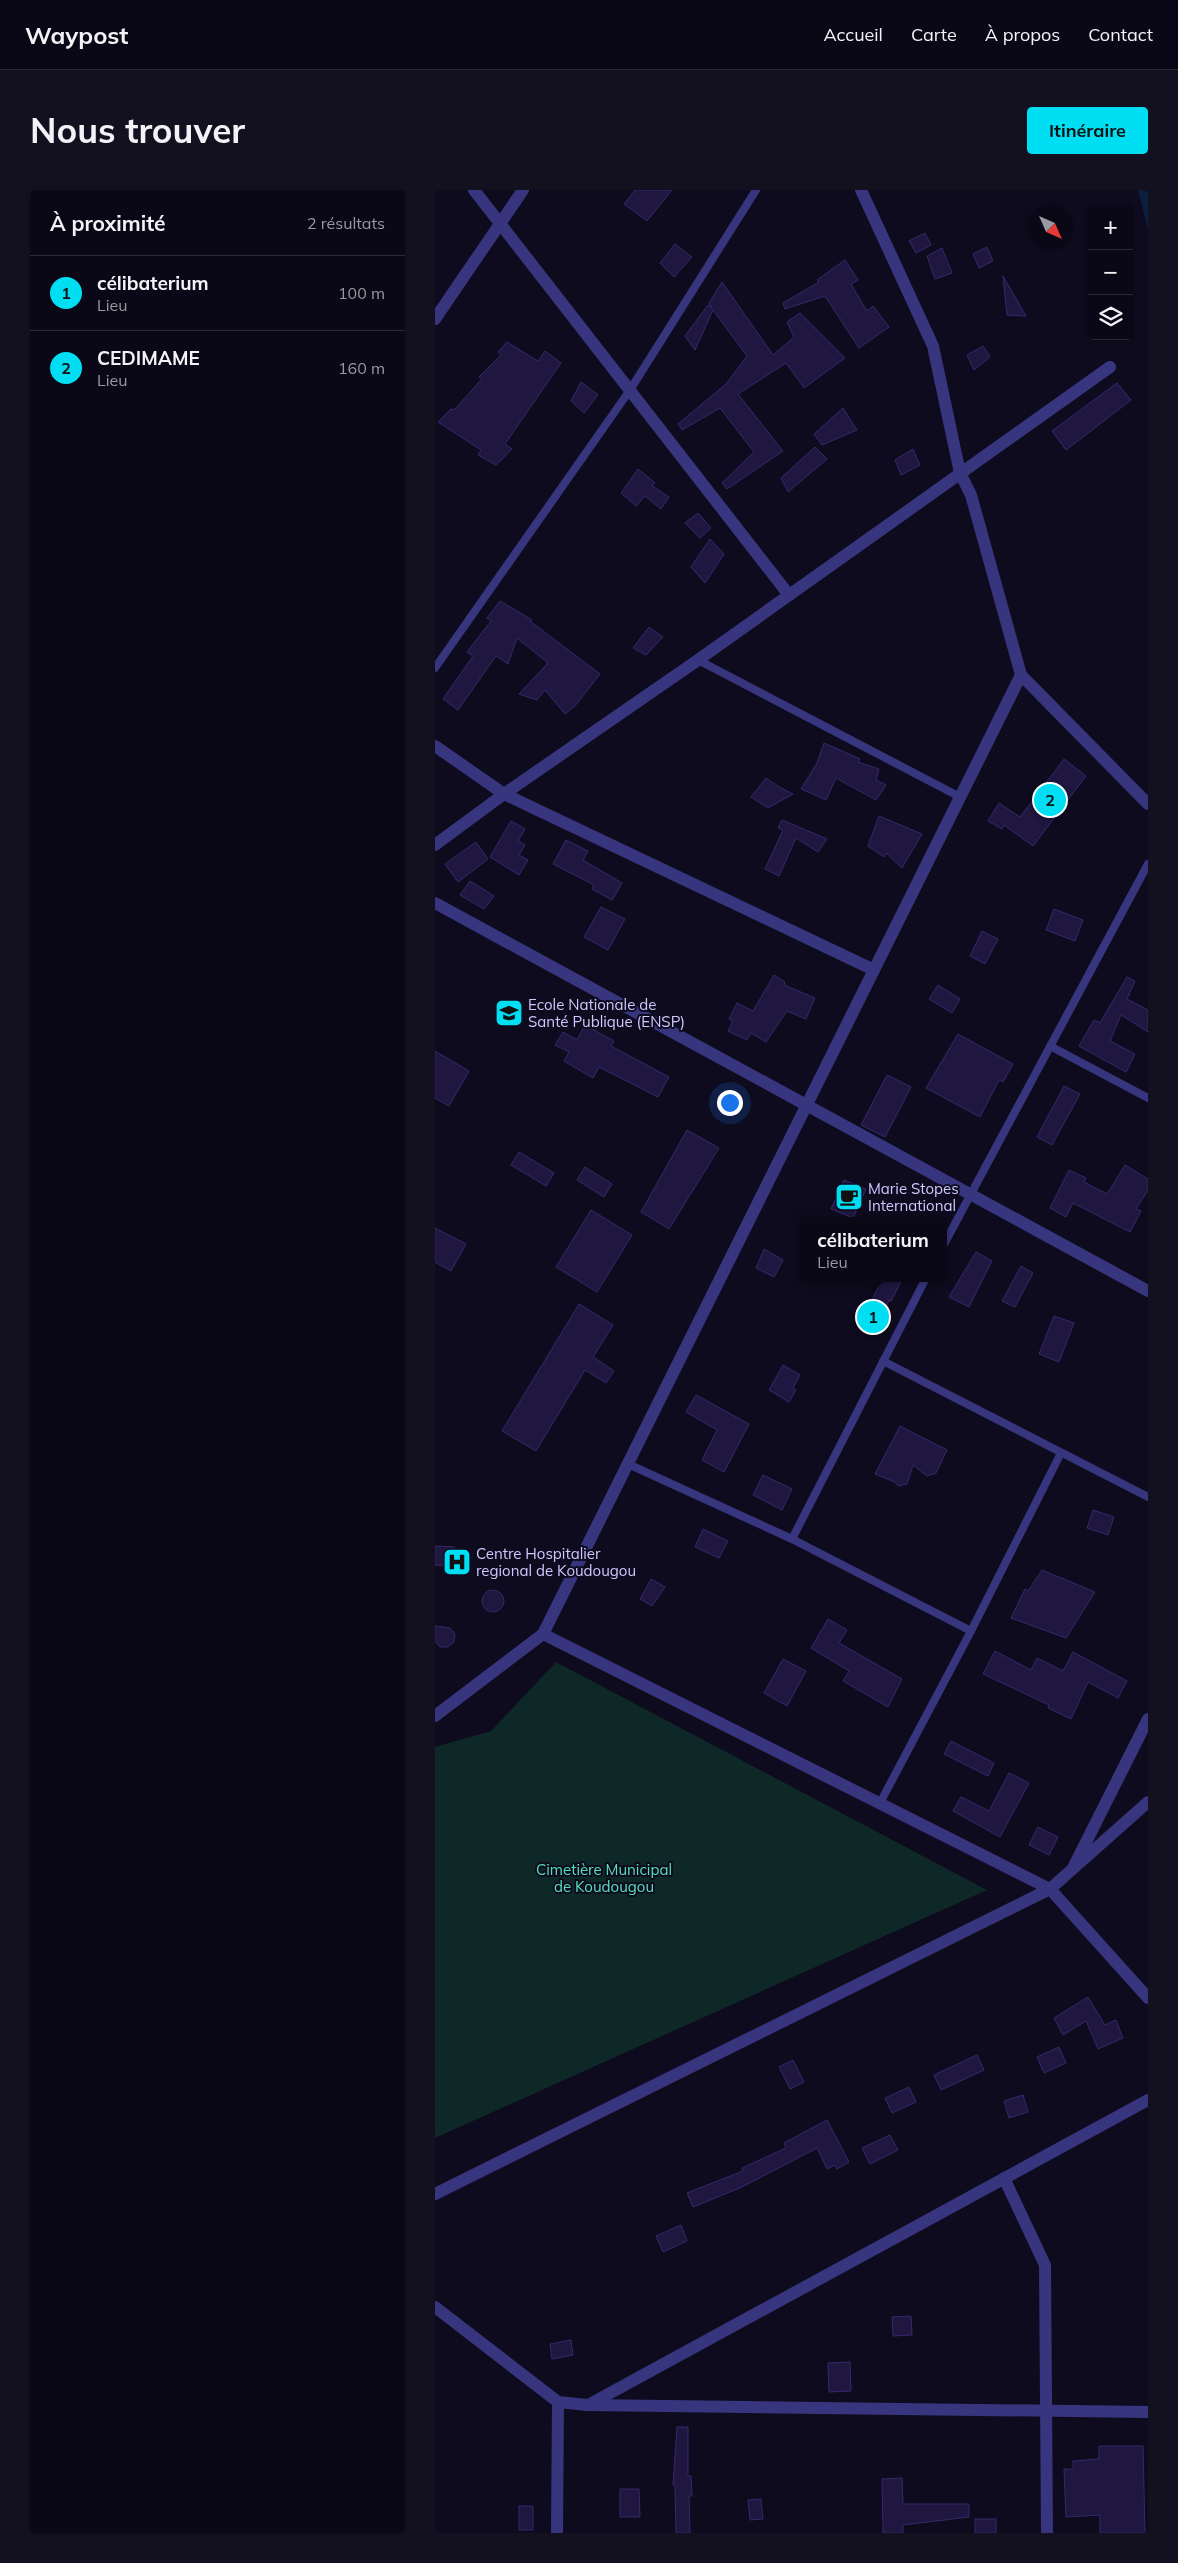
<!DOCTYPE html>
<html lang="fr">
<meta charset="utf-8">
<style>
:root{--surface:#0a0816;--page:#13111f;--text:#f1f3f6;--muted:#999aa1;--line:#2a2935;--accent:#00def3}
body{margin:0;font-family:Mulish,sans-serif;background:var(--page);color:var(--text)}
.controls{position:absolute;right:15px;top:15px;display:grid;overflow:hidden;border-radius:5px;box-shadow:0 1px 4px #0004}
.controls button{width:45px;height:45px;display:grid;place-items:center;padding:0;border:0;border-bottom:1px solid var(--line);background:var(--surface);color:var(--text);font:25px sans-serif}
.compass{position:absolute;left:593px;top:15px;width:45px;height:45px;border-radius:50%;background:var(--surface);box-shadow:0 1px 4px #0004;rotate:135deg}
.you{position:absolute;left:294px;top:912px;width:18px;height:18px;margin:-12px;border:4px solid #fff;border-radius:50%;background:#1a73e8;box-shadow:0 0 0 8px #1a73e833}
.badge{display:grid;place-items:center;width:32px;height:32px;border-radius:50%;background:var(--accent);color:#111;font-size:16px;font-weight:700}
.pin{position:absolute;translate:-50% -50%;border:2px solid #fff;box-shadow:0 1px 5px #0006}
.popup{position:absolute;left:364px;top:1027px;width:148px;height:65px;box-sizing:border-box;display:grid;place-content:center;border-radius:5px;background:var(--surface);filter:drop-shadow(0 1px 4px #0005);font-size:16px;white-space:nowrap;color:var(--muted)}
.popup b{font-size:19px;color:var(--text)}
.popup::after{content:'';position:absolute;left:50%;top:100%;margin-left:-10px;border:10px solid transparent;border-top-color:var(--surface)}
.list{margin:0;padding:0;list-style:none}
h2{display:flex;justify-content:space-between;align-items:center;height:65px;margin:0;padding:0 20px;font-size:21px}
h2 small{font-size:16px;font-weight:400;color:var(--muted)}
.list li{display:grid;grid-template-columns:32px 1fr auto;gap:15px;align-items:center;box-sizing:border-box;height:75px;padding:0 20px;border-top:1px solid var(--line)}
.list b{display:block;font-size:19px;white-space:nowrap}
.list p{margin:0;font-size:16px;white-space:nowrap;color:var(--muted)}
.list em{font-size:16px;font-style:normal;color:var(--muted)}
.icon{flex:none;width:28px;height:28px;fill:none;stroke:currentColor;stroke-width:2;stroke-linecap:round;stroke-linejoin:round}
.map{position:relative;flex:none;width:713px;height:2343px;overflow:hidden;border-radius:5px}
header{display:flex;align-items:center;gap:30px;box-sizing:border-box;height:70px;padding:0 25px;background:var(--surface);border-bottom:1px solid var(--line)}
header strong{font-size:24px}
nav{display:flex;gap:28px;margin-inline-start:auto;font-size:18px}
.intro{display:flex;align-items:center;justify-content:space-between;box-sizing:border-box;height:120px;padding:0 30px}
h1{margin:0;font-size:35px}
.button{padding:12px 22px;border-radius:5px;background:var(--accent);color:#111;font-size:18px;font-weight:700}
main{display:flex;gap:30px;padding:0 30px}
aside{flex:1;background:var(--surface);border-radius:5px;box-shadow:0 1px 4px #0004}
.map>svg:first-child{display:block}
.green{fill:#0e2827}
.water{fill:#0a1e3f}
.building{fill:#1f173f;stroke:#35296c}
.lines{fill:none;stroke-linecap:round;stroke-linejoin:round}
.service{stroke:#37357e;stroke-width:8}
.minor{stroke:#37357e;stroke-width:12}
.tertiary{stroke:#37357e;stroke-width:12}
.labels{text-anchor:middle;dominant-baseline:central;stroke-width:4;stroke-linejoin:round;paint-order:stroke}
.poi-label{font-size:15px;fill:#cec8ff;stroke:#0e0b1e;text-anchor:start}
.park-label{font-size:15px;fill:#53e0bb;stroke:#0e0b1e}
</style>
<header>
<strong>Waypost</strong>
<nav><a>Accueil</a><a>Carte</a><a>À propos</a><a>Contact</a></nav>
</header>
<div class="intro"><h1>Nous trouver</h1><a class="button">Itinéraire</a></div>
<main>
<aside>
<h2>À proximité<small>2 résultats</small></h2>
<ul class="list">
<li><span class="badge">1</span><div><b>célibaterium</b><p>Lieu</p></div><em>100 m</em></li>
<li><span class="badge">2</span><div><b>CEDIMAME</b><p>Lieu</p></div><em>160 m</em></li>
</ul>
</aside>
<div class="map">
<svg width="713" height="2343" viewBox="0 0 713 2343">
<rect width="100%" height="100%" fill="#0e0b1e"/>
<!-- green -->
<polygon class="green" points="121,1472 552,1700 0,1948 0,1557 56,1541"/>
<!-- water -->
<polygon class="water" points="703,0 713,0 713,39"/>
<!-- building -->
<g class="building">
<polygon points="200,0 237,0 212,31 189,14"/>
<polygon points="490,43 496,55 481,63 474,51"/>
<polygon points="240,54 257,67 239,87 225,73"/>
<polygon points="552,57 558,71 544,78 538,64"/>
<polygon points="507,58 517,83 500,89 492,66"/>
<polygon points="410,70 423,90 416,94 432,121 438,116 454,137 424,158 390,106 350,119 348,113 384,92 382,90"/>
<polygon points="568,86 591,126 572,125"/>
<polygon points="287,92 338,165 359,147 352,132 365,123 410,168 369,198 351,173 303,204 348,261 292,299 287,293 319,262 285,218 247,240 243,234 291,194 312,166 278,120 260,160 250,146 273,115 277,118 274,113"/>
<polygon points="72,152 103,171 110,161 126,173 70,254 77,259 61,275 43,265 46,260 3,232 16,219 19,220 47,189 44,187 66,165 63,162"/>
<polygon points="548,156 555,167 539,180 532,165"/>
<polygon points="146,192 163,205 149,223 136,211"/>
<polygon points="682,193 696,210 631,260 617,241"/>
<polygon points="408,218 422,240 387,255 379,244"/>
<polygon points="380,257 392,269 353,302 346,288"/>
<polygon points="478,259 485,275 466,285 460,270"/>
<polygon points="203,279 220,293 217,296 234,307 226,319 210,306 201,316 186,303"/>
<polygon points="263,323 276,338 265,348 250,333"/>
<polygon points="275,349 289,364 270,393 256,377"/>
<polygon points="65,411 97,430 95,431 165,484 140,516 130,524 110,500 102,510 84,504 113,473 82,448 73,474 61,466 23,520 8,509 38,466 32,462 56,431 52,428"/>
<polygon points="214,437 228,447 211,465 198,458"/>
<polygon points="389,553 425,569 423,572 444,579 441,590 451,595 441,610 401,588 391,610 366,599 382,573"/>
<polygon points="629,569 651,586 598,656 569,635 567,639 553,631 564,613 585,627"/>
<polygon points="331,588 346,598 358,604 333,618 316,607"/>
<polygon points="444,626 487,644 467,678 451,663 449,667 433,656"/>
<polygon points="347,630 392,649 383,662 361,648 344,686 330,679 348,640 343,638"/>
<polygon points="76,631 90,639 83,651 90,655 84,665 93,670 84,685 55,667"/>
<polygon points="131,650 153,661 148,670 187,693 177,710 157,699 159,695 118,674"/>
<polygon points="41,652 53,669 23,692 10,674"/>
<polygon points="35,691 59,706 49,719 25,705"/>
<polygon points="166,717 190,729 173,760 149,747"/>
<polygon points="619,719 648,730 640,751 611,740"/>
<polygon points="547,741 563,749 550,774 535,766"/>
<polygon points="339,785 350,792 349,795 380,808 371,829 352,821 331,852 316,843 312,850 293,841 298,831 294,829 302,813 318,821"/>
<polygon points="692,787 700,791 692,809 713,820 713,842 686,825 675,851 700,864 691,882 644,856 659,830 665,833"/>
<polygon points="503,795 525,809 517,823 494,809"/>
<polygon points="150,835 179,851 176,856 234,887 223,907 164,877 158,888 129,871 134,862 120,855 128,842 142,850"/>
<polygon points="523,844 578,874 568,892 564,890 545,927 491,898"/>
<polygon points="0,861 34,881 14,916 0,908"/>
<polygon points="452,885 476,897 450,947 426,935"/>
<polygon points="629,896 645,904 617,955 602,947"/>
<polygon points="252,940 284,958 234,1039 206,1022"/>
<polygon points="84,962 119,983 111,996 76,975"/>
<polygon points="690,975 713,989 713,1000 701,1019 706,1021 695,1042 638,1013 631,1027 615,1018 634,980 651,988 649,992 672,1004"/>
<polygon points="150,977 177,994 169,1007 142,990"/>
<polygon points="409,990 431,999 418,1028 396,1019"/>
<polygon points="156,1020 197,1045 162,1102 121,1077"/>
<polygon points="0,1038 31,1054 16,1081 0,1072"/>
<polygon points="329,1059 348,1070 339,1087 321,1078"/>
<polygon points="541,1062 557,1071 534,1117 514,1107"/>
<polygon points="586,1076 598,1083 580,1117 567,1111"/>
<polygon points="447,1088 468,1088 456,1111 454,1110 442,1139 427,1132"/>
<polygon points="144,1114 178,1135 158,1167 179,1181 171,1193 150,1180 101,1261 67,1241"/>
<polygon points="619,1126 639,1133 624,1172 604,1164"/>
<polygon points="348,1175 365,1185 358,1198 361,1200 354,1212 334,1200"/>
<polygon points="261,1205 314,1234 289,1282 267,1270 282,1240 251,1222"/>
<polygon points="465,1236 512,1260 501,1283 492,1286 478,1275 472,1294 463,1296 460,1292 440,1284"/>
<polygon points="328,1285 357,1299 347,1320 318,1305"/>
<polygon points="658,1320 679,1327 673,1345 652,1338"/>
<polygon points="268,1339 293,1351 284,1368 260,1357"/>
<polygon points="0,1356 19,1357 25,1363 24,1371 18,1376 0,1375"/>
<polygon points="607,1380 660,1402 631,1448 576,1428 590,1399 593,1401"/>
<polygon points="216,1389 230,1397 217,1416 205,1409"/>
<circle cx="58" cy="1411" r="11"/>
<polygon points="393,1429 412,1440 404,1453 467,1489 453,1517 408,1491 414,1481 376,1458"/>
<polygon points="0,1436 15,1438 20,1444 19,1452 13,1457 5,1457 0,1451"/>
<polygon points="560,1461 596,1480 602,1468 628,1481 638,1462 692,1491 683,1508 653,1492 636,1529 613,1518 614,1515 548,1484"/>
<polygon points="348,1469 371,1481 352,1516 329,1503"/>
<polygon points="516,1551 559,1573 553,1586 509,1564"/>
<polygon points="574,1583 594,1593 565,1647 518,1621 526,1607 554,1621"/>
<polygon points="603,1637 623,1647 614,1665 594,1655"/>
<polygon points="653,1807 670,1835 681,1830 688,1848 663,1859 651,1831 628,1845 619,1828"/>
<polygon points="624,1857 631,1873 609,1883 602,1867"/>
<polygon points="542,1865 549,1880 506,1900 499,1885"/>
<polygon points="358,1870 369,1892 355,1899 344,1877"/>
<polygon points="474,1897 481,1912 457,1923 450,1908"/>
<polygon points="588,1905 593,1922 574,1928 569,1911"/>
<polygon points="392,1930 414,1972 402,1979 400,1975 392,1979 382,1958 307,1997 258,2017 252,2003 308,1981 307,1978 351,1958 349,1953"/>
<polygon points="455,1945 463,1960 435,1974 427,1958"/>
<polygon points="246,2035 252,2051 228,2062 221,2046"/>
<polygon points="476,2126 477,2145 458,2146 457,2127"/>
<polygon points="136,2150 138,2165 117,2169 115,2154"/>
<polygon points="415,2172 416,2201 394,2202 393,2173"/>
<polygon points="242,2237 253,2237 253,2286 256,2286 257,2306 254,2306 255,2343 241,2343 240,2295 238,2295"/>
<polygon points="664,2256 708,2256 710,2343 665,2343 665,2325 631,2327 629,2279 638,2279 638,2271 664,2269"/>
<polygon points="467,2288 468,2314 534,2314 534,2327 468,2335 468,2343 448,2343 447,2289"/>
<polygon points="185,2299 204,2299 205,2327 185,2327"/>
<polygon points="326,2309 328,2329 315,2330 313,2310"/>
<rect x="84" y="2316" width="14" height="24"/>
<rect x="540" y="2329" width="21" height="14"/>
</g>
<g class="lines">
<!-- service -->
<g class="service">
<polyline points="263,470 525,607"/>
<polyline points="0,478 195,200 321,0"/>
<polyline points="615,856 713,908"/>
<polyline points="508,1056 713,674"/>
<polyline points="448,1171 713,1307"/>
<polyline points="193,1274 357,1349 536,1441"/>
<polyline points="357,1349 491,1088"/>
<polyline points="445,1613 536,1441 626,1263"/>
</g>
<!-- minor -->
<g class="minor">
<polyline points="39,0 354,405"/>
<polyline points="426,0 498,156 525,283 536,305 586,485 713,614"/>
<polyline points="0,129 88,0"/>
<polyline points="0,556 69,604 439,780"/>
<polyline points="0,655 69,604 263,470 675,177"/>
<polyline points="0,713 713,1101"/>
<polyline points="108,1444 615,1699 713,1808"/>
<polyline points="0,1526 108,1444 586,485"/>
<polyline points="638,1678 713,1529"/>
<polyline points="569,1988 610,2075 612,2343"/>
<polyline points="0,2117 123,2212 152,2215 713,2222"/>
<polyline points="155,2214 713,1910"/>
<polyline points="122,2343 123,2212"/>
</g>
<!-- tertiary -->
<polyline class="tertiary" points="0,2004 615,1699 713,1612"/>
</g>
<!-- icons -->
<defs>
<symbol id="school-square" viewBox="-11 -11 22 22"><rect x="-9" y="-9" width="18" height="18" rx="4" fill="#00def3" stroke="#0e0b1e"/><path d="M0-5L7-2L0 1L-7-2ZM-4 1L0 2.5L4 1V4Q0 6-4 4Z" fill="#111"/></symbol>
<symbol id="cafe-square" viewBox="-11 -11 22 22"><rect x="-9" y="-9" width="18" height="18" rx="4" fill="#00def3" stroke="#0e0b1e"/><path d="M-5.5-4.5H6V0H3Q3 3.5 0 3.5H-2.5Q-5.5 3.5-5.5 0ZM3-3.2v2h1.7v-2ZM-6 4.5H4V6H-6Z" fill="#111"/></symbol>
<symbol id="hospital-square" viewBox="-11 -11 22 22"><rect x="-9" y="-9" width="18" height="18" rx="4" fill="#00def3" stroke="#0e0b1e"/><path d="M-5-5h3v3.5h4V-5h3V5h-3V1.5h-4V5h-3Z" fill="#111"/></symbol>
</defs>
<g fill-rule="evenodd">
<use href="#school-square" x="58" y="807" width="32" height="32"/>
<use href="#cafe-square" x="398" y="991" width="32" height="32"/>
<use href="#hospital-square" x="6" y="1356" width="32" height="32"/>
</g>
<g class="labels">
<!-- poi labels -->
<g class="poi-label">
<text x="93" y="814">Ecole Nationale de<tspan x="93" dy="17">Santé Publique (ENSP)</tspan></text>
<text x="433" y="998">Marie Stopes<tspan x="433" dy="17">International</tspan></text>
<text x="41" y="1363">Centre Hospitalier<tspan x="41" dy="17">regional de Koudougou</tspan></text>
</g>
<!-- park labels -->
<g class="park-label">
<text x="169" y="1679">Cimetière Municipal<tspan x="169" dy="17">de Koudougou</tspan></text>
</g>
</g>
</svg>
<div class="controls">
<button>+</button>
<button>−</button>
<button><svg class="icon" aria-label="layers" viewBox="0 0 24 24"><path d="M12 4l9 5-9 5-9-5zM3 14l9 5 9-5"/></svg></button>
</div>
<svg class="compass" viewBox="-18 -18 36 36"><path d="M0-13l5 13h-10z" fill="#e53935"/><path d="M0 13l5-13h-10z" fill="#999aa1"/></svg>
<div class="you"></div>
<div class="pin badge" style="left:438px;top:1127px">1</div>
<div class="popup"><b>célibaterium</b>Lieu</div>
<div class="pin badge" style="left:615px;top:610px">2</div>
</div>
</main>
